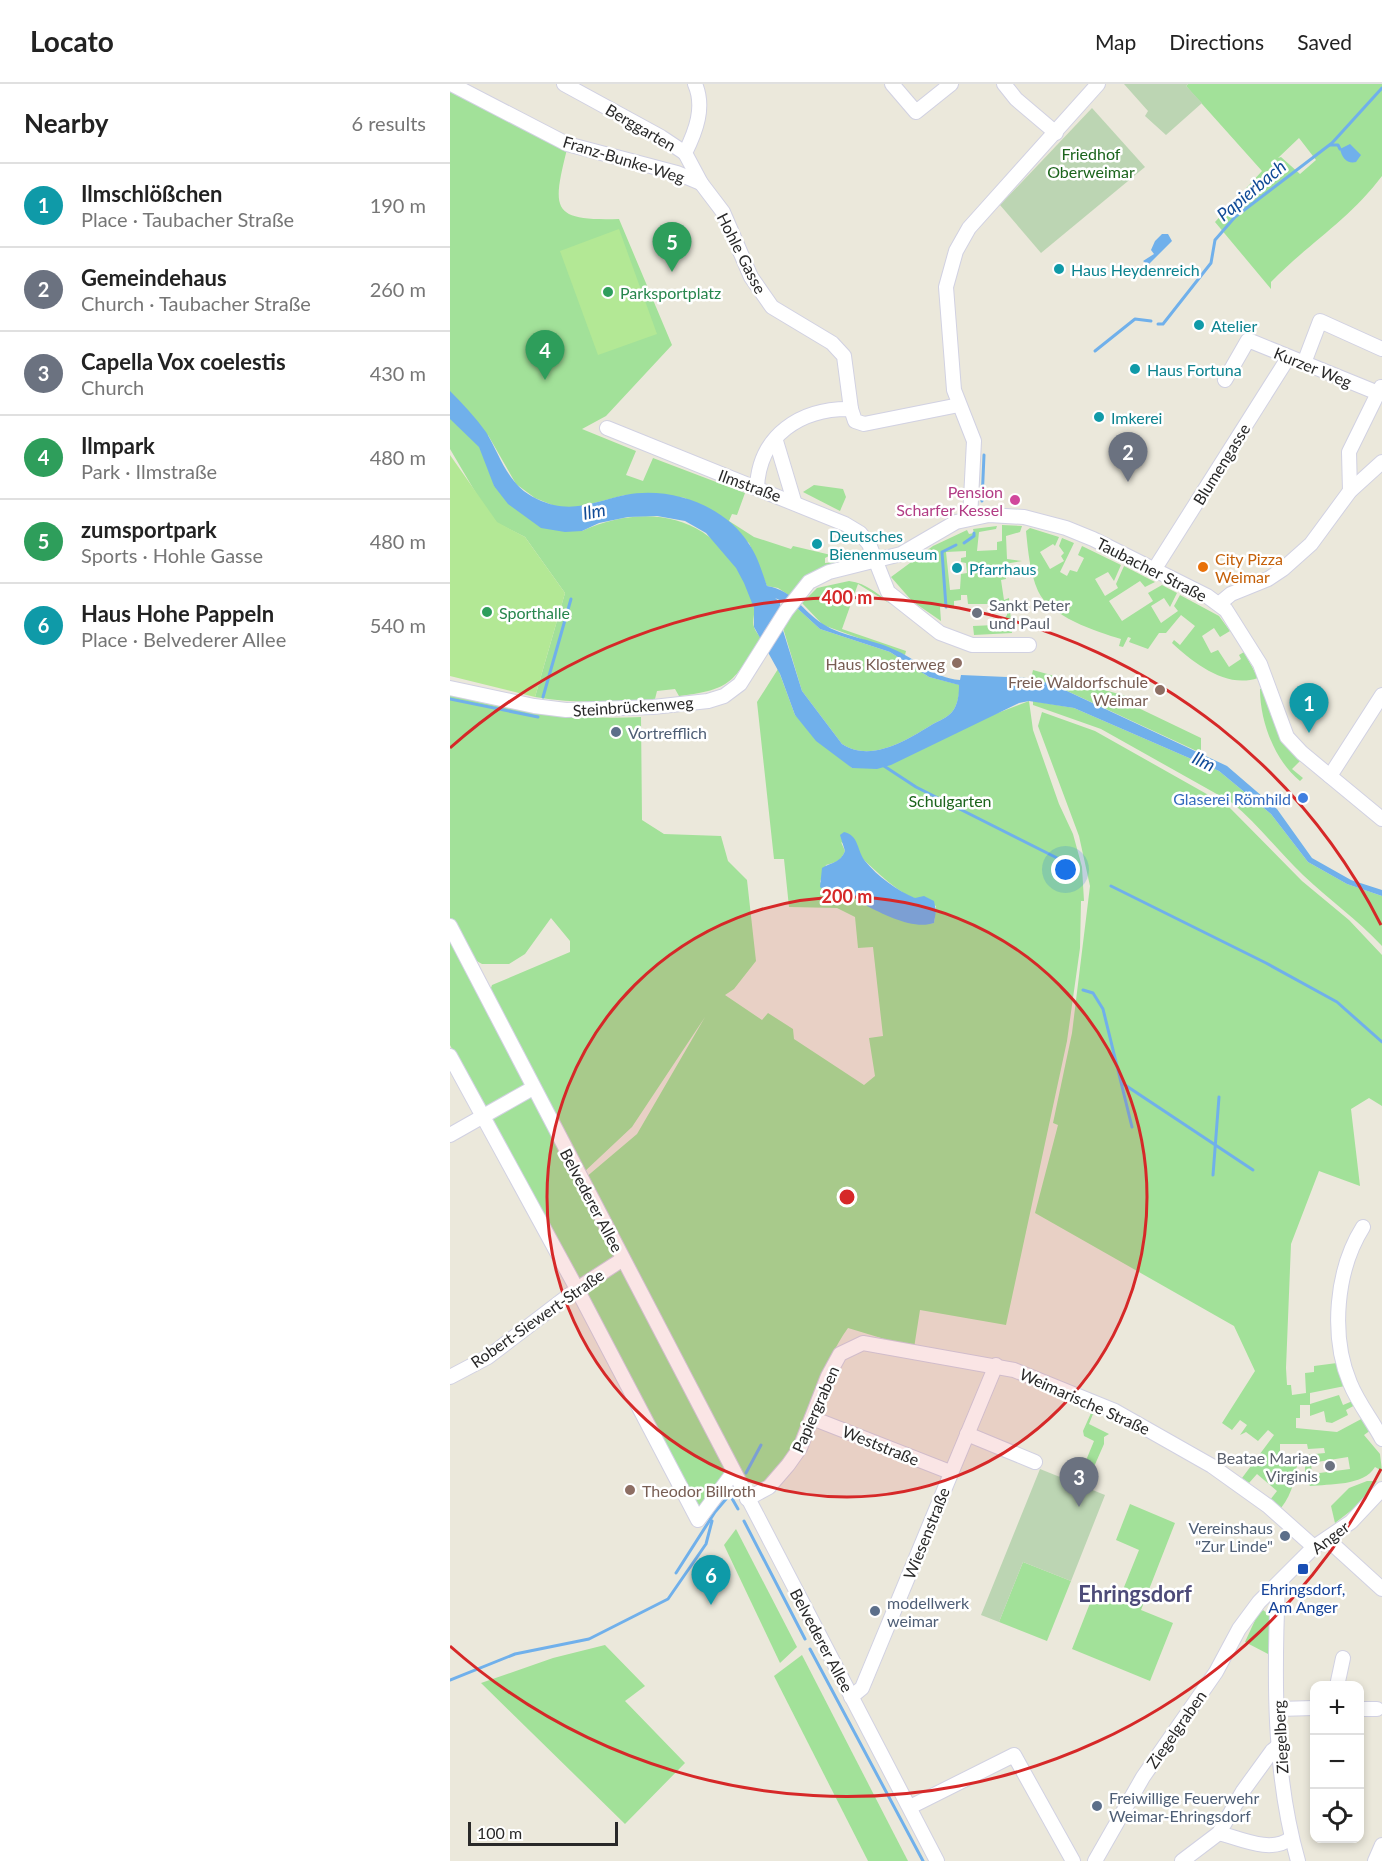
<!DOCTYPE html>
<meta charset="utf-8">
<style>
:root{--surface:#fff;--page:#f2f2f2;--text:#222;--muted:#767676;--line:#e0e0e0;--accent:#443ef5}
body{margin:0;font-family:Lato,sans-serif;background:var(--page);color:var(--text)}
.controls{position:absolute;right:18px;bottom:18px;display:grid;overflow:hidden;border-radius:12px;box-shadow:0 3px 9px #0003}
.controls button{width:54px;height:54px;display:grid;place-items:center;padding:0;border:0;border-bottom:2px solid var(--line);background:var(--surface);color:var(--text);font:30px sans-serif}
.scale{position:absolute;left:18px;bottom:15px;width:150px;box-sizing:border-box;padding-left:6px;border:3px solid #292929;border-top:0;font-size:16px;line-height:21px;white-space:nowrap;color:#292929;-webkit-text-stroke:4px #fff;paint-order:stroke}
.you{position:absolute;left:616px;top:786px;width:21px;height:21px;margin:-15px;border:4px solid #fff;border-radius:50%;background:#1a73e8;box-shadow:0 0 0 9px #1a73e833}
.badge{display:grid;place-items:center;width:39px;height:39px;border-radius:50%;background:var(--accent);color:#fff;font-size:20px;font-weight:700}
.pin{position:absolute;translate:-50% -50px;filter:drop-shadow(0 2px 3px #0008)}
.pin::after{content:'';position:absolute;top:32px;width:21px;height:18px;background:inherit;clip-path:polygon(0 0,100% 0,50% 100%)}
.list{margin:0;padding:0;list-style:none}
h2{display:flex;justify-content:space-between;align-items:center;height:78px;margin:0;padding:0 24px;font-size:26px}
h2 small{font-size:20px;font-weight:400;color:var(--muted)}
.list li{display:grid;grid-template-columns:39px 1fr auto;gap:18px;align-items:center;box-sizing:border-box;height:84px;padding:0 24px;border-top:2px solid var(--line)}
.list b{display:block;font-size:22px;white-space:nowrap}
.list p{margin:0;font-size:20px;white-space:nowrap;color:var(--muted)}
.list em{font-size:20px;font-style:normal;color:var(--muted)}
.icon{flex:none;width:33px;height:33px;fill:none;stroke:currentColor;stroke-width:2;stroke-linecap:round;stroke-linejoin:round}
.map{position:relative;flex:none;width:932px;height:1777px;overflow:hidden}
header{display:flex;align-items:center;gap:36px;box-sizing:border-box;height:84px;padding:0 30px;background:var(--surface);border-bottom:2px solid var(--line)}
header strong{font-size:28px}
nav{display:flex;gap:33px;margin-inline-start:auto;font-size:21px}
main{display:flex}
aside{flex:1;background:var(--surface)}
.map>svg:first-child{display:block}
.green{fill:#a2e199;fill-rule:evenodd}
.cemetery{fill:#bcd5b3}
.pitch{fill:#b3e895}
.water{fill:#70b0eb;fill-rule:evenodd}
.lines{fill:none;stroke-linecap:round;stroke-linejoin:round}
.stream{stroke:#70b0eb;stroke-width:3}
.minor-casing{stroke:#d1d1e2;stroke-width:16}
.minor{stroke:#fff;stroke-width:14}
.ring{fill:none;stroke:#d62828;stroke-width:3}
.culture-dot{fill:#0f9aa8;stroke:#fff;stroke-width:2}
.leisure-dot{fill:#2e9e5b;stroke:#fff;stroke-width:2}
.hotel-dot{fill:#d1479c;stroke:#fff;stroke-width:2}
.food-dot{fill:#e8710a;stroke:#fff;stroke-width:2}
.worship-dot{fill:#6b7280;stroke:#fff;stroke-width:2}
.education-dot{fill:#8d6e63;stroke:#fff;stroke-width:2}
.service-dot{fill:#5c6f8a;stroke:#fff;stroke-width:2}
.shop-dot{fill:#3f7fe0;stroke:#fff;stroke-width:2}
.transit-dot{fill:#1a4fb4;stroke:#fff;stroke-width:2}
.labels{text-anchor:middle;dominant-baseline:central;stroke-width:5;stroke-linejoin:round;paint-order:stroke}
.street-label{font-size:16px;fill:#292929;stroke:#fff}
.park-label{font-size:16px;fill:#1b641c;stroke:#fff}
.culture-label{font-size:16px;fill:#0d838f;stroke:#fff;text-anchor:start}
.leisure-label{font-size:16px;fill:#27864d;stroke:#fff;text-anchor:start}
.hotel-label{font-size:16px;fill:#b23c85;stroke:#fff;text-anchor:end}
.food-label{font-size:16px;fill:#c56008;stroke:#fff;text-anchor:start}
.worship-label{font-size:16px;fill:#5b616d;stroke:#fff;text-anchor:start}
.education-label{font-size:16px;fill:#785e54;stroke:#fff;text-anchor:end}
.service-label{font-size:16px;fill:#4e5e75;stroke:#fff;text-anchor:start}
.shop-label{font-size:16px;fill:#366cbe;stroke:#fff;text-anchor:end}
.transit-label{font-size:16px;fill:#164399;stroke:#fff}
.water-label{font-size:18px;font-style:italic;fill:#104b97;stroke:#fff}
.district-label{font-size:22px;font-weight:bold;fill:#4d4b79;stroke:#fff}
.centre{fill:#d62828;stroke:#fff;stroke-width:3}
.ring-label{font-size:18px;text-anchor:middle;font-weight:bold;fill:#d62828;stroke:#fff;stroke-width:5;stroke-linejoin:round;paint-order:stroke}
</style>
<header>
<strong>Locato</strong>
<nav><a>Map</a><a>Directions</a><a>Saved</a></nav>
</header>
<main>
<aside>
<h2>Nearby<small>6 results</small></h2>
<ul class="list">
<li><span class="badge" style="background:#0f9aa8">1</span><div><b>Ilmschlößchen</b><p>Place · Taubacher Straße</p></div><em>190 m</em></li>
<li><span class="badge" style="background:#6b7280">2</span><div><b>Gemeindehaus</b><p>Church · Taubacher Straße</p></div><em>260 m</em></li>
<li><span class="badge" style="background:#6b7280">3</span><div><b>Capella Vox coelestis</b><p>Church</p></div><em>430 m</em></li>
<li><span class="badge" style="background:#2e9e5b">4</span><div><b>Ilmpark</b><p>Park · Ilmstraße</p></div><em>480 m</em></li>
<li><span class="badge" style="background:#2e9e5b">5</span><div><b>zumsportpark</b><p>Sports · Hohle Gasse</p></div><em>480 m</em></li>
<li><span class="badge" style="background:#0f9aa8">6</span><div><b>Haus Hohe Pappeln</b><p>Place · Belvederer Allee</p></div><em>540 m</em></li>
</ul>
</aside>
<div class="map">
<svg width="932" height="1777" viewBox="0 0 932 1777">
<rect width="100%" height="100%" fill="#ebe8db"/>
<!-- green -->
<g class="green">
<path d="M738,0H932V92C899,136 859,159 821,198V205L765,138L812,87L736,2ZM849,54L866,76L850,90L831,73L828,74Z"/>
<path d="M0,4L117,65C102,126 101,137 169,135L222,261L156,332L132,345L186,367L176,391L193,397L203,374L295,409L287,431L282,430L279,437L304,453L341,465L343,462L381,471L375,474V479L386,478C365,486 352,492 340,512L328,504L317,502L299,459L235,414L206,410L175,411L129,423H107L85,414L66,400L38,351L44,402L132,447C197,418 263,430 295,499C298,506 303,517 304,525C305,530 302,538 304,543C305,547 309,551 311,555C283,597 282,606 229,612L225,605L207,607L205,615C165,618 125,620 85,613L115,509L75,453L47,439L30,416L0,365Z"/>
<polygon points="364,401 393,405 396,413 390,427 353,408"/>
<path d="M552,441L572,442L570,448L556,452L557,475L572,477L554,480L556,495L551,496L554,516L559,514L562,549L524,551L523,542L545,541L546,537H553L557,531V524L552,520H518L517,511H511V516L504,517V523H490L491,537L462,517L441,493L483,462L517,446L519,450L524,449L523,445L547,442L546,445L529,448L527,467L547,466V458L552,457ZM516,467V473L511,474V478L516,479L517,489L511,490L510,505L500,506L496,468Z"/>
<path d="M580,444L609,453L605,462L603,460L590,468L600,485L614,477L611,472L614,469L609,462L612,454L624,459L610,488L617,492L620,486L627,488L634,474L628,471L632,462L671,481L664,497L658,488L645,495L655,512L668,504L666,500L674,482L705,498L695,503L690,497L659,517L672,537L703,517L698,509L712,501L727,509L720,523L714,514L701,522L711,539L728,527L724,522L730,511L769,532L780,547L770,553L764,544L752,552L761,569L768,566L779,583L791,575L789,571L794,568L808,594C776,605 744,579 722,559L724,556L730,561L745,542L731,531L716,549H709L698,565L679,558L681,554L678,553L673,563L669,562L671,555C647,548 599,532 588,507C580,489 578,467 576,447Z"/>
<path d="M399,497C417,499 430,512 444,522L408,500L392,545L456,567L455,571L373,541L352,519L367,504Z"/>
<path d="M347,524L370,545L440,568L479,593L510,601C509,610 508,621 502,628C498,633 489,637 483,640C457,656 421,679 392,660L352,607L333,544Z"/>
<path d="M328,585L345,631L402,684L579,617L583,646L609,720L623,750L632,783L634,817H631L630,864L617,957L556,1241L470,1226L464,1264L398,1244C385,1262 377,1281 368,1301C358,1324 327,1433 290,1390L135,1094L187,1050L255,933L182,1043L133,1089L39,910L42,901L120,868V857L101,834L75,870L59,880H32L16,871L0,842V610C62,629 127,636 191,633L192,736L214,750L271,752L278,777L297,796L306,877L284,905L275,911L312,936L318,929L343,945L344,955L414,1001L425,992L419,954L433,952L423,863L408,864L405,833L387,824L339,823L334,775H324L307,618ZM391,758C414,773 431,795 455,810C464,815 476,817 486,822L484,839C453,844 430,826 404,813C388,805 388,813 370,798L376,781C386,778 391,777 395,767Z"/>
<polygon points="583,586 676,612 676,618 751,654 751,669 602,600 581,595"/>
<path d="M813,604L839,664L850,677L842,685L853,694L850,697C825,677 810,638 810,605Z"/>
<path d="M583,617L624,624L769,687L821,730L858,778L897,800L932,812V862C907,835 879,816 853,791C828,767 807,739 781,718L651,645L583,621Z"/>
<path d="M592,628L645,647L778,722L852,797L899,836L932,871V1022L919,1014L901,1025L910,1102L869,1087L841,1160L836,1284L837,1301H841L842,1311L856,1309L855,1289L864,1288V1282L887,1279L895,1302L860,1309V1320L889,1311L893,1321L905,1316L907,1320L896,1326L898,1331L882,1339L876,1338L874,1327L860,1332V1321H850V1334H846V1344L887,1348L915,1333L921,1346L914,1351L930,1370L932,1387L925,1383C914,1402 879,1400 860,1402L855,1395V1371L875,1369L874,1364L858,1365L857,1360H830V1372H848C846,1391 843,1409 831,1424L820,1416L827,1407L807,1390L799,1399L792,1394L824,1351L818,1346L808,1357L796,1348L790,1351L797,1341L790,1336L782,1346L772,1339L805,1287L784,1242L585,1129L608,1041L603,1039L622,949L640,802L629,752L588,642ZM898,1373L900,1385L862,1390L861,1379Z"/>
<polygon points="0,854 279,1388 248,1432 0,961"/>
<polygon points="641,1329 643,1330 639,1340 659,1350 654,1353 654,1360 643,1385 638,1383 633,1392 630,1391 644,1357 634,1352 633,1347"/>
<polygon points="917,1397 927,1397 907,1422 885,1439 881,1422 899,1404"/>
<polygon points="680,1420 725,1439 691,1526 723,1539 700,1597 622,1565 644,1509 668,1518 689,1466 666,1456"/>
<polygon points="286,1445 347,1563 330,1579 274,1461"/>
<polygon points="573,1478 621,1497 597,1557 549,1538"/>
<polygon points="813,1526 821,1532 820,1571 795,1558 807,1532"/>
<polygon points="155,1561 195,1602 175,1617 235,1679 175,1740 31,1599 103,1574"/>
<polygon points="352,1571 458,1777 418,1777 324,1592"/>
</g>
<!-- cemetery -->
<g class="cemetery">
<polygon points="674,0 738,0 736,2 752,19 716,51 695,32 698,27"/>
<polygon points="642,24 695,83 591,169 550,121"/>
<polygon points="590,1385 655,1411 621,1497 573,1478 549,1538 531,1531"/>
</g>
<!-- pitch -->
<g class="pitch">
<polygon points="169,145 207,250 148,271 110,167"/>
<polygon points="0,371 47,438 75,453 115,509 85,613 0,592"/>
</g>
<!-- water -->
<g class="water">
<path d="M900,60L911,71L906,78C897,80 892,74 890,65Z"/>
<polygon points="712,150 718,150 722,157 698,181 693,177 704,170 701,166 705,157"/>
<path d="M0,307C13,320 25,333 36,348C51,373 58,402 87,415C121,431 142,418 175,411C220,402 275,421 299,460C308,473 312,488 317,502C345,507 352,527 373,540C393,553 422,555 443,565C467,575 483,594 510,596L511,591L578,594L602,600L777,682L827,725L862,774L901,796L932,806V812L897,800L858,778L821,730L769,687L624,624L579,617L569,619L441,681L427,685L402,684L366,657L345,631L330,590L304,543V524L294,499L286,484L256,449L235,437L207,432L178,433L149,439L132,447L115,448L91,444L58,420L44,402L29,363L0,335ZM325,514L347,524L370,545L440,568L479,593L509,601C509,610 508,621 502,628C498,633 489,637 483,640C457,656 421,679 392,660L352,607L331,540L330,518Z"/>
<path d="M394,748C409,751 407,767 415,777C427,792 448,807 465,814L474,812L484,817L486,827L484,839C464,846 435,831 417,822C412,818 407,814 401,811C390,808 380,811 370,803L372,784C382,778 390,779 395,767L390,751Z"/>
</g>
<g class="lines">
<!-- stream -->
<g class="stream">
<polyline points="880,61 888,61 890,65"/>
<polyline points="708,240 713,240 761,179 765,156 785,133 882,59 932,4"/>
<polyline points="645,267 685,235 701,237"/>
<polyline points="532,417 534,371"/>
<polyline points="514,459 524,452 524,449"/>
<polyline points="496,523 492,468 506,461"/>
<polyline points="93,613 121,515"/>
<polyline points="0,615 88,633"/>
<polyline points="434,682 466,703 623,782"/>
<polyline points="661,802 816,879 887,918 932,958"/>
<polyline points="633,906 643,909 653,925 682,1043"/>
<polyline points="672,999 803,1086"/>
<polyline points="763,1091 769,1013"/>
<polyline points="296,1389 311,1361"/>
<polyline points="280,1411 288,1425"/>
<polyline points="294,1437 355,1555"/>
<polyline points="226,1489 265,1428 282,1408"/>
<polyline points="360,1565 473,1777"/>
<polyline points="0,1596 65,1570 139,1555 218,1515 256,1460 262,1437"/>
</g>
<defs>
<g id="minor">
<polyline points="1,0 117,60 227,89 251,99"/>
<polyline points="114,0 211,53 235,69"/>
<path d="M245,0C255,23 246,47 235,69L251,99L273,128L301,193L322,223L382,259L394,272L401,325"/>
<polyline points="442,0 466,28 501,0"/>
<polyline points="554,0 566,15 606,49"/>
<polyline points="854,279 870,237 932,265"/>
<polyline points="775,296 798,256 928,309"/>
<polyline points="157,344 395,440 410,449 419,460 438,508 490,549 522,561 579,561"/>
<polyline points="326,357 344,417"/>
<path d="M307,404C309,351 351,324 401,325L405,337L414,340L509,321"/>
<polyline points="900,407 899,368 931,303"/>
<polyline points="520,434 524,357 504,306 496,203 506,167 519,144 648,0"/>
<polyline points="704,486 838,274"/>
<polyline points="769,520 781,510 818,495 833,485 861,460 900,407 932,378"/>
<polyline points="0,604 84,622 116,626 203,623 258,617 274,612 290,600 336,527 359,498 379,488 451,470 506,438 539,431 574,433 616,444 643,455 757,512 776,526 810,580 837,653 852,669 932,735"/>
<polyline points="880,692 932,611"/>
<polyline points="0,842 487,1777"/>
<polyline points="0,972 127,1205 248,1436 283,1389"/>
<polyline points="0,1051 83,1004"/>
<path d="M913,1143C886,1186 880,1251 900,1299C908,1319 922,1336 932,1355"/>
<polyline points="0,1293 38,1273 127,1205 173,1175"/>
<polyline points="362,1334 500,1388"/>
<polyline points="517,1350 585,1378"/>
<polyline points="297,1415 319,1403 338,1381 350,1364 378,1292 390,1270 413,1259 564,1286 665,1327 762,1382 818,1422 864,1463"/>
<polyline points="877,1455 932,1505"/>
<path d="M828,1500C824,1592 823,1689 848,1777"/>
<polyline points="887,1602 893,1574"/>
<polyline points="401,1613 412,1604 546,1281"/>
<polyline points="828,1625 864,1624"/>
<polyline points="910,1625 927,1625"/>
<polyline points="460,1723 564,1671 623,1777"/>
<path d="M769,1749C791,1755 822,1770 841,1754"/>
<polyline points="645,1777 693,1693 766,1588 789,1545 809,1518 864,1463 901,1438 932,1405"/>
<polyline points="732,1777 769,1749 793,1707 822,1667 828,1662"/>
<polyline points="925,1777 932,1761"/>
</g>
</defs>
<!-- minor casing -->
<use href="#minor" class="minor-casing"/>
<!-- minor -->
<use href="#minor" class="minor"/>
</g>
<!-- distance rings -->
<circle cx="397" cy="1113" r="300" fill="#d62828" fill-opacity=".12"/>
<g class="ring">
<circle cx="397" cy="1113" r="300"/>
<path d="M931 1385A599 599 0 0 1 0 1562M0 664A599 599 0 0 1 931 841"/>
</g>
<!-- markers -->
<g class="culture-dot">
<circle cx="609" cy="185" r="6"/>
<circle cx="749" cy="241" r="6"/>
<circle cx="685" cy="285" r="6"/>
<circle cx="649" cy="333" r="6"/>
<circle cx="367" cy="460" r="6"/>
<circle cx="507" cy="484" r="6"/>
</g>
<g class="leisure-dot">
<circle cx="158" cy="208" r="6"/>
<circle cx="37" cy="528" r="6"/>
</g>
<circle class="hotel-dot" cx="565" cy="416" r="6"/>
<circle class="food-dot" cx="753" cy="483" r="6"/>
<g class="worship-dot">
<circle cx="527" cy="529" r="6"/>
<circle cx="880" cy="1382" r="6"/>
</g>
<g class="education-dot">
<circle cx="507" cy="579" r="6"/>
<circle cx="710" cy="606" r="6"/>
<circle cx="180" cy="1406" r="6"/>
</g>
<g class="service-dot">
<circle cx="166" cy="648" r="6"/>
<circle cx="835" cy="1452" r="6"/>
<circle cx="425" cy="1527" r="6"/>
<circle cx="647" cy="1722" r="6"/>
</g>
<circle class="shop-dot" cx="853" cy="714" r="6"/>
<rect class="transit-dot" x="847" y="1479" width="12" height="12" rx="3"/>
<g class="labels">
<!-- street labels -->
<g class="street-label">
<text transform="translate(191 43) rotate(30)">Berggarten</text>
<text transform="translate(174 75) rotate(17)">Franz-Bunke-Weg</text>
<text transform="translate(292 169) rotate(63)">Hohle Gasse</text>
<text transform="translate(863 283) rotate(22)">Kurzer Weg</text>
<text transform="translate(771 380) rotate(-58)">Blumengasse</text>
<text transform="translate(300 401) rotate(20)">Ilmstraße</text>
<text transform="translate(702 485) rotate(27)">Taubacher Straße</text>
<text transform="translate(183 622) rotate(-4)">Steinbrückenweg</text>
<text transform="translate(142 1116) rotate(62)">Belvederer Allee</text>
<text transform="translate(87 1234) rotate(-35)">Robert-Siewert-Straße</text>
<text transform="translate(635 1317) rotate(24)">Weimarische Straße</text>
<text transform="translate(365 1325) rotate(-66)">Papiergraben</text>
<text transform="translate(431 1361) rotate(22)">Weststraße</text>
<text transform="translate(476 1449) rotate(-68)">Wiesenstraße</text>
<text transform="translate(880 1453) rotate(-37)">Anger</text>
<text transform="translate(372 1556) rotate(62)">Belvederer Allee</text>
<text transform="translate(726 1645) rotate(-55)">Ziegelgraben</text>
<text transform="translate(830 1653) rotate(-93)">Ziegelberg</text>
</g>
<!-- park labels -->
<g class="park-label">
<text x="641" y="69">Friedhof<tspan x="641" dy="18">Oberweimar</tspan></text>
<text x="500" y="716">Schulgarten</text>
</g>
<!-- culture labels -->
<g class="culture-label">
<text x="621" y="185">Haus Heydenreich</text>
<text x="761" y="241">Atelier</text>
<text x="697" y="285">Haus Fortuna</text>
<text x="661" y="333">Imkerei</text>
<text x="379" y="451">Deutsches<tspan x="379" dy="18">Bienenmuseum</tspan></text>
<text x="519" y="484">Pfarrhaus</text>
</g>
<!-- leisure labels -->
<g class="leisure-label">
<text x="170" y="208">Parksportplatz</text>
<text x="49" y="528">Sporthalle</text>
</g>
<!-- hotel labels -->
<g class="hotel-label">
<text x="553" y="407">Pension<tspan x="553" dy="18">Scharfer Kessel</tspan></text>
</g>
<!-- food labels -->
<g class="food-label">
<text x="765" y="474">City Pizza<tspan x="765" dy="18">Weimar</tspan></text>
</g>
<!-- worship labels -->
<g class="worship-label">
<text x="539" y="520">Sankt Peter<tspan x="539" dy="18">und Paul</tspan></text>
<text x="868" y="1373" text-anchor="end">Beatae Mariae<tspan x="868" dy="18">Virginis</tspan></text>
</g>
<!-- education labels -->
<g class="education-label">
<text x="495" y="579">Haus Klosterweg</text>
<text x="698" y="597">Freie Waldorfschule<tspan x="698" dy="18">Weimar</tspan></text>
<text x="192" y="1406" text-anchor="start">Theodor Billroth</text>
</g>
<!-- service labels -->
<g class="service-label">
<text x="178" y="648">Vortrefflich</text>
<text x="823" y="1443" text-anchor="end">Vereinshaus<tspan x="823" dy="18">"Zur Linde"</tspan></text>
<text x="437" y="1518">modellwerk<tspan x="437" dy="18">weimar</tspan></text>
<text x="659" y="1713">Freiwillige Feuerwehr<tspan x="659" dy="18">Weimar-Ehringsdorf</tspan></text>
</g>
<!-- shop labels -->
<g class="shop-label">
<text x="841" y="714">Glaserei Römhild</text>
</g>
<!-- transit labels -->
<g class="transit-label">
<text x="853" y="1504">Ehringsdorf,<tspan x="853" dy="18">Am Anger</tspan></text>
</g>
<!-- water labels -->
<g class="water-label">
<text transform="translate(801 106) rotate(-40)">Papierbach</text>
<text transform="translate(144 427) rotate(-10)">Ilm</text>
<text transform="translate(754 677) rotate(26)">Ilm</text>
</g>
<!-- district labels -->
<g class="district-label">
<text x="685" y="1509">Ehringsdorf</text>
</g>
</g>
<circle cx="397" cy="1113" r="9" class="centre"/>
<g class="ring-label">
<text x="397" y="520">400 m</text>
<text x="397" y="819">200 m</text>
</g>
</svg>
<div class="controls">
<button>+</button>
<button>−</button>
<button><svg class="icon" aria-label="locate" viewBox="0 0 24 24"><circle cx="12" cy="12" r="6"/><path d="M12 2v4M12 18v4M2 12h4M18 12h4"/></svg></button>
</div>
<div class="scale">100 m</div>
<div class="you"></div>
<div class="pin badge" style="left:859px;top:649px;background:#0f9aa8">1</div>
<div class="pin badge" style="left:678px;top:398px;background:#6b7280">2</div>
<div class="pin badge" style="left:629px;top:1423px;background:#6b7280">3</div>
<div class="pin badge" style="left:95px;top:296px;background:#2e9e5b">4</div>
<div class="pin badge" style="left:222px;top:188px;background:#2e9e5b">5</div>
<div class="pin badge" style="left:261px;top:1521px;background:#0f9aa8">6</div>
</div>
</main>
